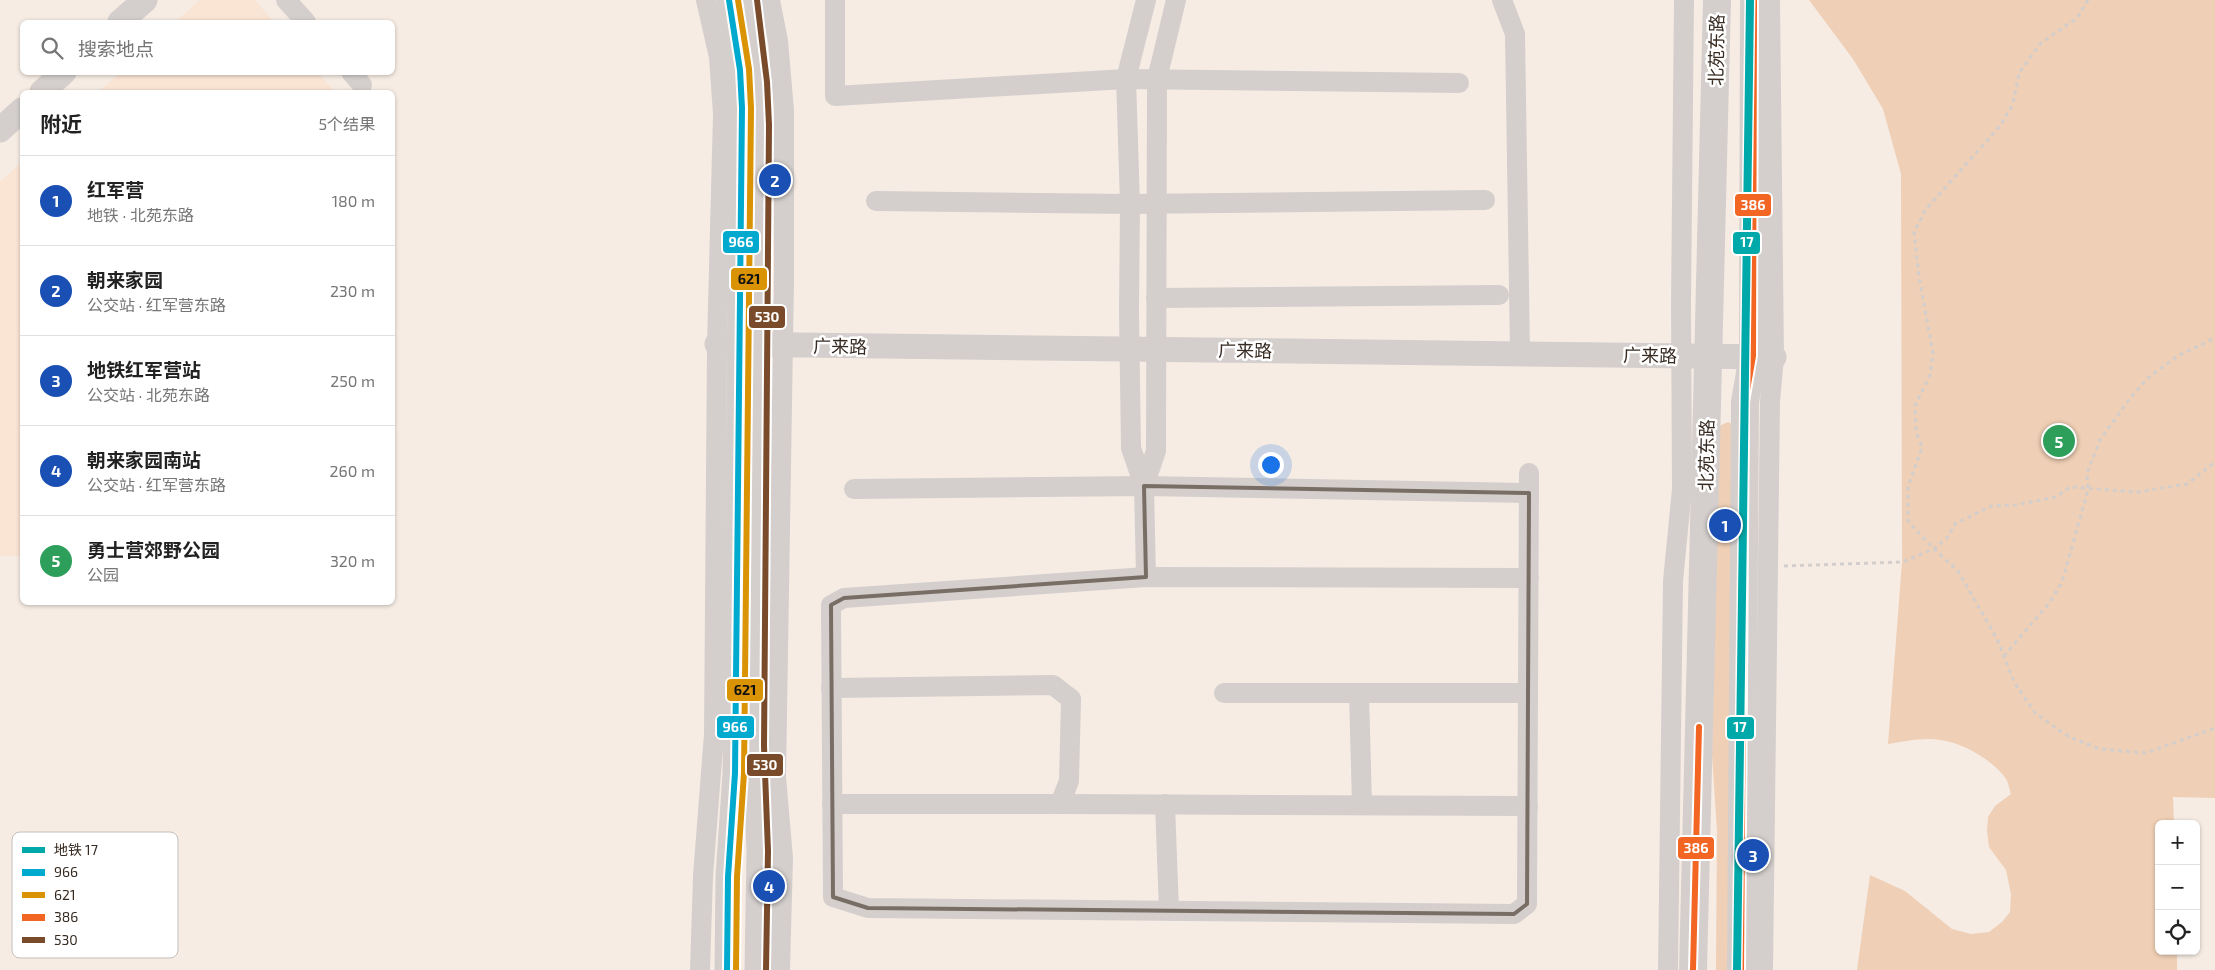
<!DOCTYPE html>
<html lang="zh">
<meta charset="utf-8">
<style>
:root{--surface:#fff;--page:#f6f6f6;--text:#222;--muted:#767676;--line:#e0e0e0;--accent:#b45309}
body{margin:0;font-family:"Exo 2","Noto Sans SC",sans-serif;background:var(--page);color:var(--text)}
.controls{position:absolute;right:15px;bottom:15px;display:grid;overflow:hidden;border-radius:8px;box-shadow:0 1px 4px #0004}
.controls button{width:45px;height:45px;display:grid;place-items:center;padding:0;border:0;border-bottom:1px solid var(--line);background:var(--surface);color:var(--text);font:25px sans-serif}
.you{position:absolute;left:1270px;top:464px;width:18px;height:18px;margin:-12px;border:4px solid #fff;border-radius:50%;background:#1a73e8;box-shadow:0 0 0 8px #1a73e833}
.badge{display:grid;place-items:center;width:32px;height:32px;border-radius:50%;background:var(--accent);color:#fff;font-size:16px;font-weight:700}
.pin{position:absolute;translate:-50% -50%;border:2px solid #fff;box-shadow:0 1px 5px #0006}
.list{margin:0;padding:0;list-style:none}
h2{display:flex;justify-content:space-between;align-items:center;height:65px;margin:0;padding:0 20px;font-size:21px}
h2 small{font-size:16px;font-weight:400;color:var(--muted)}
.list li{display:grid;grid-template-columns:32px 1fr auto;gap:15px;align-items:center;box-sizing:border-box;height:90px;padding:0 20px;border-top:1px solid var(--line)}
.list b{display:block;font-size:19px;white-space:nowrap}
.list p{margin:0;font-size:16px;white-space:nowrap;color:var(--muted)}
.list em{font-size:16px;font-style:normal;color:var(--muted)}
.icon{flex:none;width:28px;height:28px;fill:none;stroke:currentColor;stroke-width:2;stroke-linecap:round;stroke-linejoin:round}
.map{position:relative;flex:none;width:2215px;height:970px;overflow:hidden}
.search{position:absolute;background:var(--surface);box-shadow:0 1px 4px #0004;left:20px;top:20px;width:375px;height:55px;display:flex;align-items:center;gap:12px;box-sizing:border-box;padding:0 18px;border-radius:8px;color:var(--muted);font-size:19px}
.panel{position:absolute;background:var(--surface);box-shadow:0 1px 4px #0004;left:20px;top:90px;width:375px;height:515px;border-radius:8px}
.map>svg:first-child{display:block}
.built{fill:#fae4d4}
.green{fill:#efcfb5}
.lines{fill:none;stroke-linecap:round;stroke-linejoin:round}
.path{stroke:#d3cecb;stroke-width:3;stroke-dasharray:4 4;stroke-linecap:butt}
.minor{stroke:#d4cfcd;stroke-width:20}
.tertiary{stroke:#d4cfcd;stroke-width:25}
.secondary{stroke:#d4cfcd;stroke-width:28}
.bus-1-casing{stroke:#fff;stroke-width:10}
.bus-2-casing{stroke:#fff;stroke-width:10}
.bus-3-casing{stroke:#fff;stroke-width:10}
.bus-4-casing{stroke:#fff;stroke-width:10}
.bus-1{stroke:#00a9ce;stroke-width:6}
.bus-2{stroke:#da9305;stroke-width:6}
.bus-3{stroke:#f26522;stroke-width:6}
.bus-4{stroke:#7a4b2a;stroke-width:6}
.metro-1-casing{stroke:#fff;stroke-width:11}
.metro-1{stroke:#00a9a9;stroke-width:8}
.marked{fill:none;stroke:#796e65;stroke-width:4;stroke-linejoin:round}
.labels{text-anchor:middle;dominant-baseline:central;stroke-width:5;stroke-linejoin:round;paint-order:stroke}
.street-label{font-size:18px;fill:#362a21;stroke:#fff}
.key{fill:#fff;stroke:#c3bfbc;stroke-width:1}
.key-label{font-size:14px;fill:#362a21}
.line-badge{stroke:#fff;stroke-width:2}
.badge-label{font-size:14px;text-anchor:middle;font-weight:bold;fill:#fff}
.pale-badge-label{font-size:14px;text-anchor:middle;font-weight:bold;fill:#111}
</style>
<div class="map">
<svg width="2215" height="970" viewBox="0 0 2215 970">
<rect width="100%" height="100%" fill="#f6ece4"/>
<!-- built -->
<g class="built">
<polygon points="200,0 255,0 274,22 175,22"/>
<polygon points="120,73 318,73 335,92 98,92"/>
<polygon points="22,162 22,556 0,556 0,182"/>
</g>
<!-- green -->
<g class="green">
<path d="M1809,0H2215V798L2173,797L2174,824H2159V951H2177V970H1857L1870,875L1905,891L1952,929L1971,934L1989,932L2002,922L2010,912L2011,894L2006,870L1989,847L1987,831L1988,817L1995,806L2011,794C2009,788 2008,780 2004,776C1990,759 1963,743 1941,740C1924,737 1905,741 1888,744L1902,562L1901,174L1883,109L1853,59Z"/>
<polygon points="1728,422 1731,424 1733,970 1716,970 1717,831 1712,754 1719,426"/>
</g>
<g class="lines">
<!-- path -->
<g class="path">
<polyline points="2088,0 2077,18 2041,43 2019,73 2013,104 2000,126 1926,209 1914,232 1919,277 1933,353 1930,375 1915,406 1916,432 1922,447 1908,487 1908,521 1934,549 1958,571 1997,639 2014,682 2035,713 2069,737 2100,749 2146,753 2215,728"/>
<polyline points="1784,566 1902,562 1934,549 1949,536 1955,524 1991,506 2016,505 2056,497 2070,487 2137,492 2187,484 2215,462"/>
<polyline points="2004,656 2050,602 2062,582 2088,490 2087,473 2100,440 2131,397 2148,378 2176,357 2209,341 2215,336"/>
</g>
<!-- minor -->
<g class="minor">
<polyline points="286,0 306,22"/>
<polyline points="770,0 778,41 784,110 784,280 776,777 783,858 780,970"/>
<polyline points="835,0 835,96 1126,79 1459,83"/>
<polyline points="1502,0 1515,34 1520,353"/>
<polyline points="351,72 362,85"/>
<polyline points="876,201 1130,204 1485,200"/>
<polyline points="1156,298 1499,295"/>
<polyline points="1144,486 1156,451 1157,79 1176,0"/>
<polyline points="854,489 1144,486 1529,493"/>
<polyline points="1146,577 1144,486 1131,448 1129,311 1130,204 1126,79 1146,0"/>
<polyline points="1529,578 1146,577 844,598 831,605 833,897 868,908 1514,914 1527,904 1529,473"/>
<polyline points="831,688 1053,685 1071,699 1069,781 1060,804 832,804"/>
<polyline points="1224,693 1528,693"/>
<polyline points="1359,693 1362,805"/>
<polyline points="1060,804 1528,806"/>
<polyline points="1165,804 1169,911"/>
<polyline points="700,970 703,876 714,734 717,344 723,114 719,57 706,0"/>
<polyline points="1668,970 1673,581 1682,489 1681,303 1684,0"/>
<polyline points="1763,970 1770,401 1774,357 1770,0"/>
</g>
<!-- tertiary -->
<g class="tertiary">
<polyline points="748,0 751,11 758,83 760,125 755,746 759,851 757,970"/>
<polyline points="120,22 145,0"/>
<polyline points="42,92 64,72"/>
<polyline points="0,130 22,110"/>
<polyline points="717,344 1774,357"/>
<polyline points="727,970 728,877 735,773 742,108 740,70 729,0"/>
</g>
<!-- secondary -->
<g class="secondary">
<polyline points="1693,970 1717,0"/>
<polyline points="1741,970 1745,402 1753,356 1754,0"/>
</g>
<defs>
<polyline id="bus-1" points="727,970 728,877 735,773 742,108 740,70 729,0"/>
<polyline id="bus-2" points="736,970 737,877 744,773 751,108 749,69 738,0"/>
<g id="bus-3">
<polyline points="1693,970 1699,727"/>
<polyline points="1741,970 1745,402 1753,356 1754,0"/>
</g>
<polyline id="bus-4" points="757,0 767,82 769,125 764,746 768,851 766,970"/>
</defs>
<!-- bus-1 casing -->
<use href="#bus-1" class="bus-1-casing"/>
<!-- bus-2 casing -->
<use href="#bus-2" class="bus-2-casing"/>
<!-- bus-3 casing -->
<use href="#bus-3" class="bus-3-casing"/>
<!-- bus-4 casing -->
<use href="#bus-4" class="bus-4-casing"/>
<!-- bus-1 -->
<use href="#bus-1" class="bus-1"/>
<!-- bus-2 -->
<use href="#bus-2" class="bus-2"/>
<!-- bus-3 -->
<use href="#bus-3" class="bus-3"/>
<!-- bus-4 -->
<use href="#bus-4" class="bus-4"/>
<defs>
<polyline id="metro-1" points="1737,970 1750,0"/>
</defs>
<!-- metro-1 casing -->
<use href="#metro-1" class="metro-1-casing"/>
<!-- metro-1 -->
<use href="#metro-1" class="metro-1"/>
</g>
<!-- marked area -->
<path class="marked" d="M1144,486L1529,493L1527,904L1514,914L868,908L833,897L831,605L844,598L1146,577Z"/>
<g class="labels">
<!-- street labels -->
<g class="street-label">
<text transform="translate(1716 50) rotate(-89)">北苑东路</text>
<text transform="translate(840 346) rotate(1)">广来路</text>
<text transform="translate(1245 350) rotate(1)">广来路</text>
<text transform="translate(1650 355) rotate(1)">广来路</text>
<text transform="translate(1706 455) rotate(-89)">北苑东路</text>
</g>
</g>
<!-- legend -->
<rect x="12" y="832" width="166" height="126" rx="8" class="key"/>
<rect x="22" y="847" width="23" height="6" fill="#00a9a9"/>
<rect x="22" y="869" width="23" height="7" fill="#00a9ce"/>
<rect x="22" y="892" width="23" height="6" fill="#da9305"/>
<rect x="22" y="914" width="23" height="7" fill="#f26522"/>
<rect x="22" y="937" width="23" height="6" fill="#7a4b2a"/>
<g class="key-label">
<text x="54" y="855">地铁 17</text>
<text x="54" y="877">966</text>
<text x="54" y="900">621</text>
<text x="54" y="922">386</text>
<text x="54" y="945">530</text>
</g>
<g class="line-badge">
<rect x="1734" y="193" width="38" height="24" rx="5" fill="#f26522"/>
<rect x="722" y="230" width="38" height="24" rx="5" fill="#00a9ce"/>
<rect x="1732" y="231" width="29" height="24" rx="5" fill="#00a9a9"/>
<rect x="730" y="267" width="38" height="24" rx="5" fill="#da9305"/>
<rect x="748" y="305" width="38" height="24" rx="5" fill="#7a4b2a"/>
<rect x="726" y="678" width="38" height="24" rx="5" fill="#da9305"/>
<rect x="716" y="715" width="39" height="24" rx="5" fill="#00a9ce"/>
<rect x="1726" y="716" width="29" height="24" rx="5" fill="#00a9a9"/>
<rect x="746" y="753" width="38" height="24" rx="5" fill="#7a4b2a"/>
<rect x="1677" y="836" width="38" height="24" rx="5" fill="#f26522"/>
</g>
<g class="badge-label">
<text x="1753" y="210">386</text>
<text x="741" y="247">966</text>
<text x="1747" y="247">17</text>
<text x="767" y="322">530</text>
<text x="735" y="732">966</text>
<text x="1740" y="732">17</text>
<text x="765" y="770">530</text>
<text x="1696" y="853">386</text>
</g>
<g class="pale-badge-label">
<text x="749" y="284">621</text>
<text x="745" y="695">621</text>
</g>
</svg>
<div class="controls">
<button>+</button>
<button>−</button>
<button><svg class="icon" aria-label="locate" viewBox="0 0 24 24"><circle cx="12" cy="12" r="6"/><path d="M12 2v4M12 18v4M2 12h4M18 12h4"/></svg></button>
</div>
<div class="you"></div>
<div class="pin badge" style="left:1725px;top:525px;background:#1a4fb4">1</div>
<div class="pin badge" style="left:775px;top:180px;background:#1a4fb4">2</div>
<div class="pin badge" style="left:1753px;top:855px;background:#1a4fb4">3</div>
<div class="pin badge" style="left:769px;top:886px;background:#1a4fb4">4</div>
<div class="pin badge" style="left:2059px;top:441px;background:#2e9e5b">5</div>
<div class="search"><svg class="icon" aria-label="search" viewBox="0 0 24 24"><circle cx="10" cy="10" r="6"/><path d="M15 15l6 6"/></svg>搜索地点</div>
<section class="panel">
<h2>附近<small>5个结果</small></h2>
<ul class="list">
<li><span class="badge" style="background:#1a4fb4">1</span><div><b>红军营</b><p>地铁 · 北苑东路</p></div><em>180 m</em></li>
<li><span class="badge" style="background:#1a4fb4">2</span><div><b>朝来家园</b><p>公交站 · 红军营东路</p></div><em>230 m</em></li>
<li><span class="badge" style="background:#1a4fb4">3</span><div><b>地铁红军营站</b><p>公交站 · 北苑东路</p></div><em>250 m</em></li>
<li><span class="badge" style="background:#1a4fb4">4</span><div><b>朝来家园南站</b><p>公交站 · 红军营东路</p></div><em>260 m</em></li>
<li><span class="badge" style="background:#2e9e5b">5</span><div><b>勇士营郊野公园</b><p>公园</p></div><em>320 m</em></li>
</ul>
</section>
</div>
